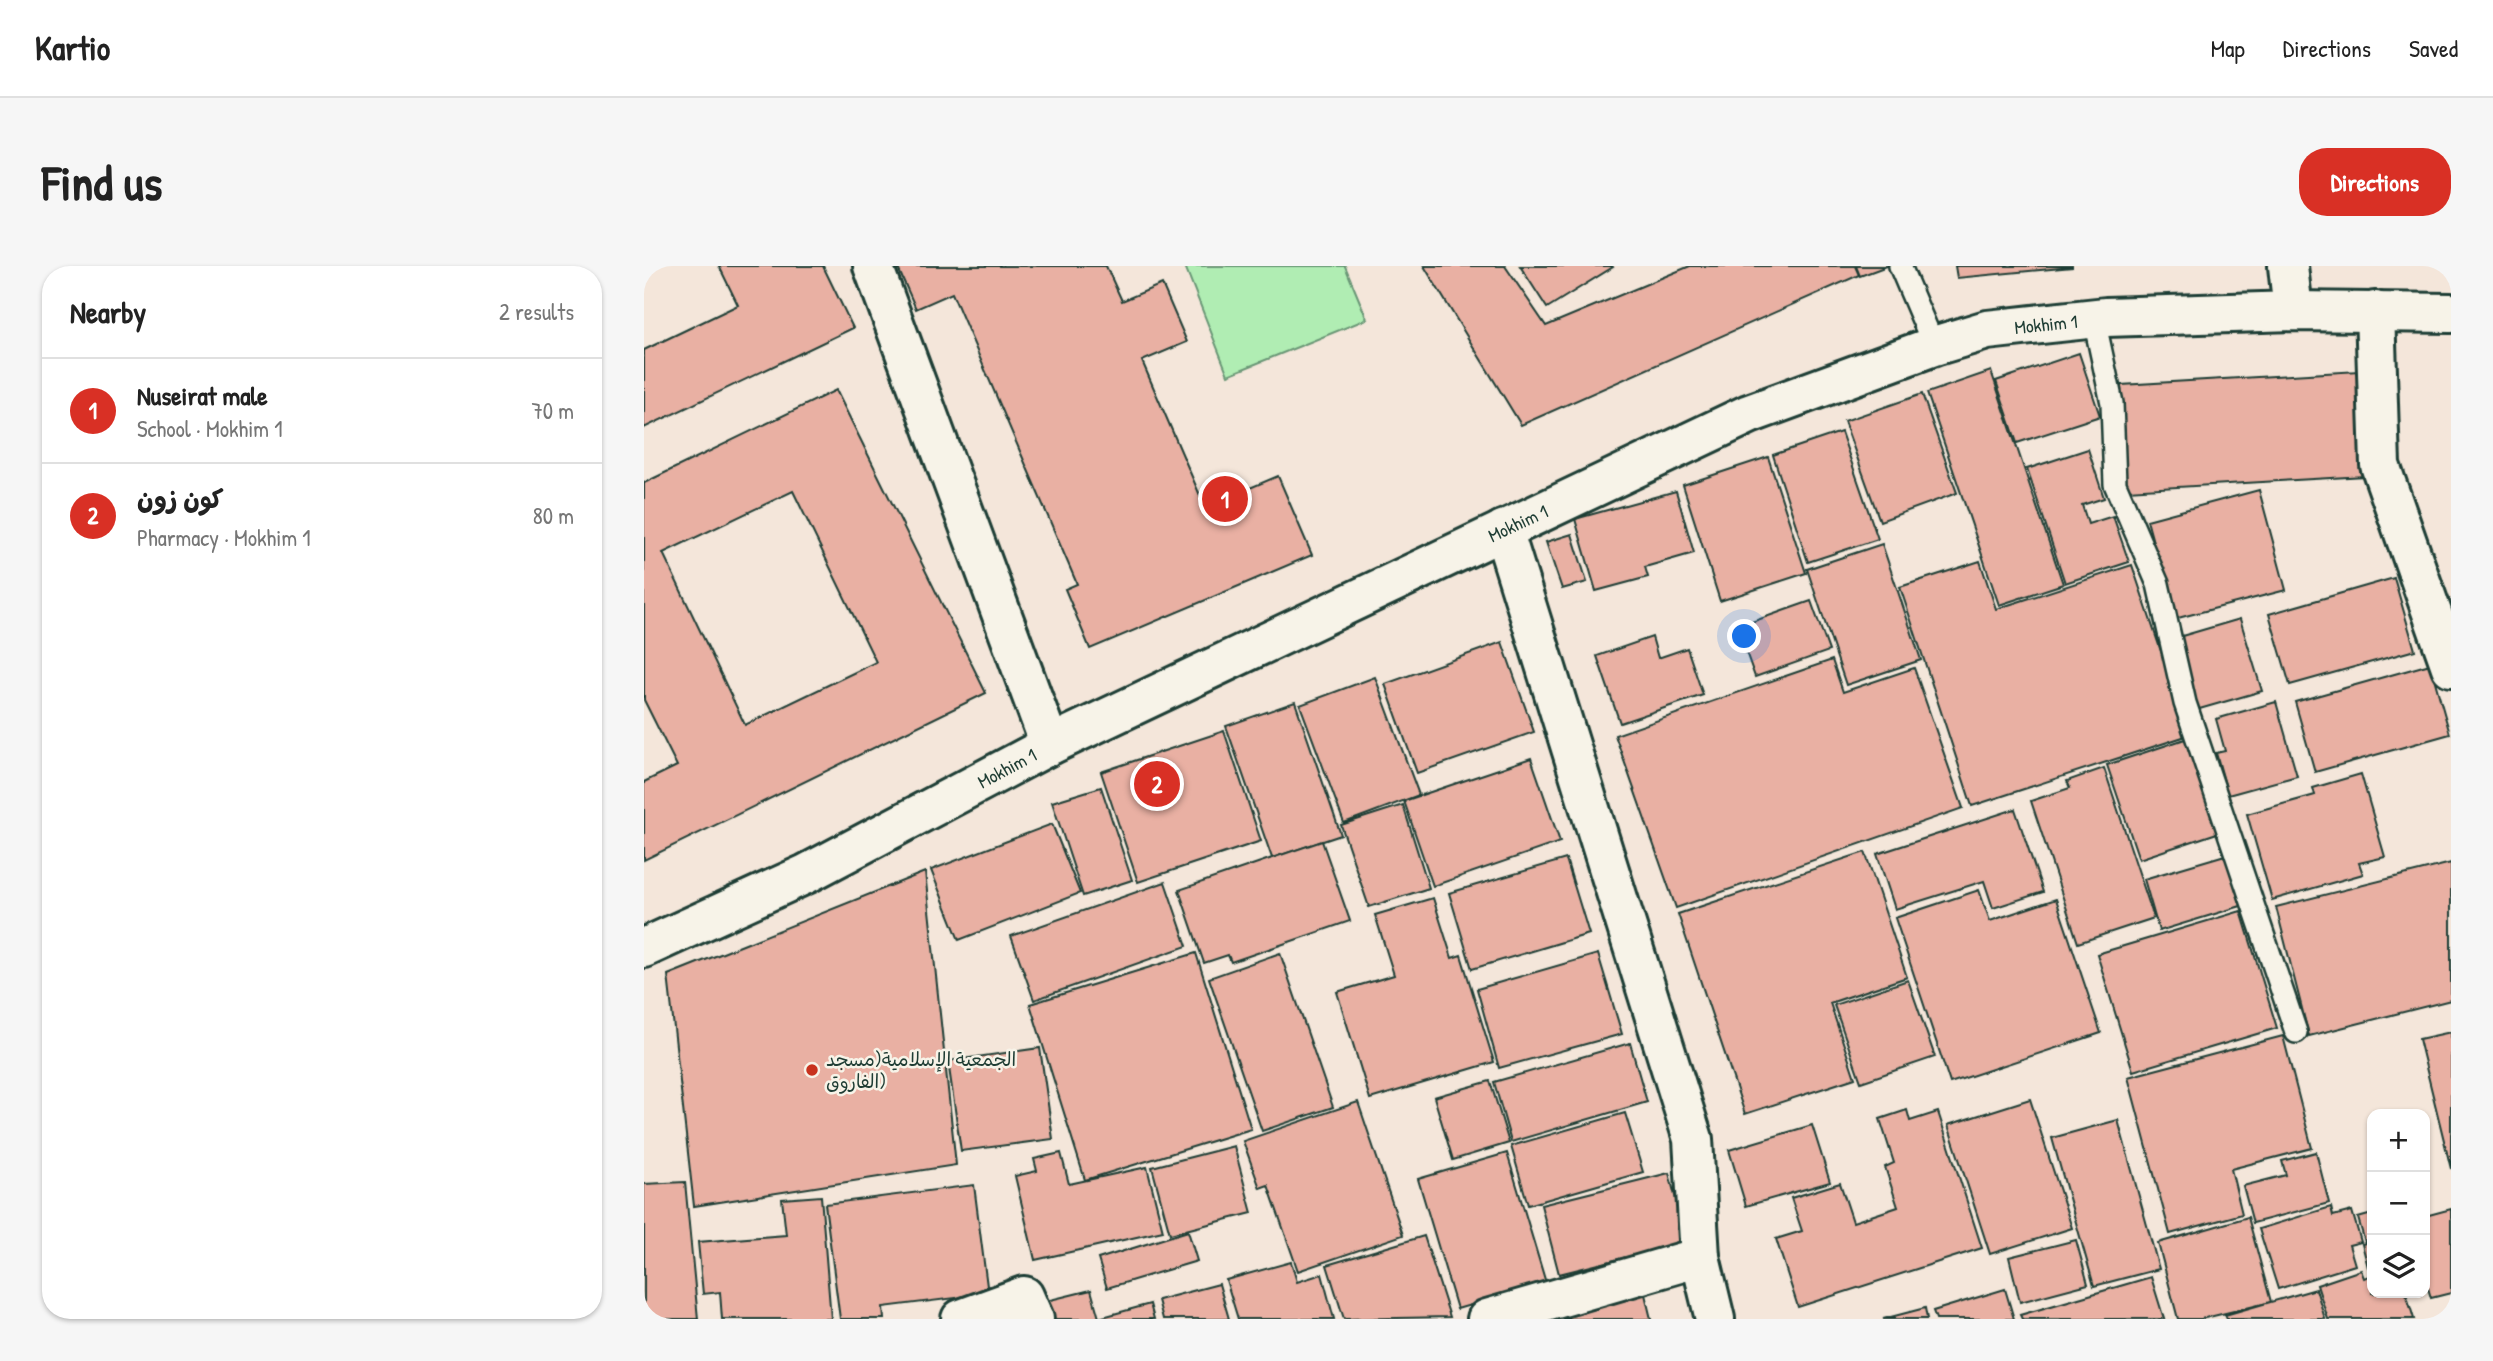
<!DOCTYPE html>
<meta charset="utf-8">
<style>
:root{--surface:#fff;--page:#f6f6f6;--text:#222;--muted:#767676;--line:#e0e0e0;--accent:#d93025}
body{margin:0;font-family:"Patrick Hand","Playpen Sans Arabic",sans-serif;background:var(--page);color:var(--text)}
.controls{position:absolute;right:21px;bottom:21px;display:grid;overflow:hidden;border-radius:14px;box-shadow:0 2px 5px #0004}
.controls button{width:63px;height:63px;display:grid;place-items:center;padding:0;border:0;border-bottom:2px solid var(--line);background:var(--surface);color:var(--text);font:35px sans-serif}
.you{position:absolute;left:1101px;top:371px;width:24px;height:24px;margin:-18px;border:5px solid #fff;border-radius:50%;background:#1a73e8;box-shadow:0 0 0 10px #1a73e833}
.badge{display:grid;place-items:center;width:46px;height:46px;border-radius:50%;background:var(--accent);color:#fff;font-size:23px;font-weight:700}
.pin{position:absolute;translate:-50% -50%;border:4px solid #fff;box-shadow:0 2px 7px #0006}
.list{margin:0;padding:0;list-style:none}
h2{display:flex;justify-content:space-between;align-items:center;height:91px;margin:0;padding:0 28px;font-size:30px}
h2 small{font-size:23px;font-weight:400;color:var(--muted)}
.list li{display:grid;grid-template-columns:46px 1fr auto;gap:21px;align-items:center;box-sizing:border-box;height:105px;padding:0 28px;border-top:2px solid var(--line)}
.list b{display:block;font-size:26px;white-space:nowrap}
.list p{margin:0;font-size:23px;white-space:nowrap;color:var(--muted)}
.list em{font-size:23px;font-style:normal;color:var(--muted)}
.icon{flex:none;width:38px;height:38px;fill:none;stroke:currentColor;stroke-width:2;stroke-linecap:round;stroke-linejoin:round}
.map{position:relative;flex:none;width:1807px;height:1053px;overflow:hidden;border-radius:28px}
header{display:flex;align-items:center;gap:42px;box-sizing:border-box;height:98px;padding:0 35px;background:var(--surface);border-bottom:2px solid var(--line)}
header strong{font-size:33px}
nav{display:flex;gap:38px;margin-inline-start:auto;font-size:24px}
.intro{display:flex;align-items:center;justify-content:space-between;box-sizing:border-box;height:168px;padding:0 42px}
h1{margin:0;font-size:49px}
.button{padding:18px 32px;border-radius:28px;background:var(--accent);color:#fff;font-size:24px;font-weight:700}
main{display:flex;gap:42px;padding:0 42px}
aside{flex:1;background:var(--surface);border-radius:28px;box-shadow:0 2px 5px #0004}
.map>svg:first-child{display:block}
.green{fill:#b0edb3;stroke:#689574;stroke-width:2}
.building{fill:#e9b0a3;stroke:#1f3d34;stroke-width:2;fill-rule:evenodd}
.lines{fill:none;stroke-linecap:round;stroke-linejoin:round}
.service-casing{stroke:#1f3d34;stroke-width:26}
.minor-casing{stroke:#1f3d34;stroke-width:44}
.tertiary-casing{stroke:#1f3d34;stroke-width:44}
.service{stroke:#f7f3e8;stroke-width:21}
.minor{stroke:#f7f3e8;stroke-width:38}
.tertiary{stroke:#f7f3e8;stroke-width:38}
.poi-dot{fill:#c8321e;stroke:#f7f3e8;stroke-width:2.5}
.labels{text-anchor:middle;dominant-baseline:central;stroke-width:5;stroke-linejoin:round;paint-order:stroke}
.street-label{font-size:19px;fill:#1f3d34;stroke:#f7f3e8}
.poi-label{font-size:19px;fill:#1f3d34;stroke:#f7f3e8;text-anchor:start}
</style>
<header>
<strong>Kartio</strong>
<nav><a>Map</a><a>Directions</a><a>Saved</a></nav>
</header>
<div class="intro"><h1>Find us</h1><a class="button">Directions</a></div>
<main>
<aside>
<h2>Nearby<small>2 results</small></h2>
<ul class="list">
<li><span class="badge">1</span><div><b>Nuseirat male</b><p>School · Mokhim 1</p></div><em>70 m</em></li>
<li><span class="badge">2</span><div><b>كون زون</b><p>Pharmacy · Mokhim 1</p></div><em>80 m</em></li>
</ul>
</aside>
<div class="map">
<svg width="1807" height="1053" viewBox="0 0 1807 1053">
<rect width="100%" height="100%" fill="#f4e6da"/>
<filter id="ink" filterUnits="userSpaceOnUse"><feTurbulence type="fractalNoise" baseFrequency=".0143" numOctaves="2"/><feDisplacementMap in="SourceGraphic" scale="14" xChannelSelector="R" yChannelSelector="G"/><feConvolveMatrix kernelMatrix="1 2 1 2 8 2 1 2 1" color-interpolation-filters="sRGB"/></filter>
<g filter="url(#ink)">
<!-- green -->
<polygon class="green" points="541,0 701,0 723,53 584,109"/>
<!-- building -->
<g class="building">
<polygon points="75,0 179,0 209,62 0,162 0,84 94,39"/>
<polygon points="253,0 462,0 478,35 518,18 543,76 498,95 561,241 634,210 668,289 446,383 421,323 433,318 308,27 272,43"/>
<polygon points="780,0 861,0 902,60 1046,0 1211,0 1215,9 877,159"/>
<polygon points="876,0 968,0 969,1 903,42"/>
<polygon points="1212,0 1243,0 1216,10"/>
<polygon points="1311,0 1428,0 1428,1 1313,12"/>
<polygon points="1435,87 1456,150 1373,177 1352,115"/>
<polygon points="1347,105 1419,318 1355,339 1283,127"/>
<polygon points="1715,105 1721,210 1483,224 1477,119"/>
<path d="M192,124L342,427L0,594V516L33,500L0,434V217ZM149,225L232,396L101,459L19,287Z"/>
<polygon points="1278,128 1313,227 1236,255 1200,155"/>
<polygon points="1197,166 1234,273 1164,296 1129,189"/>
<polygon points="1444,183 1460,232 1438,239 1444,258 1469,250 1485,296 1421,317 1383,203"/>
<polygon points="1124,191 1162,307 1076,335 1039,219"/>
<polygon points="1615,224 1642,324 1530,353 1503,254"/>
<polygon points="1032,225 1050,287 1001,301 1004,311 952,325 931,253"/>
<polygon points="928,268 943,316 918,323 902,276"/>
<polygon points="1238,278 1277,394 1202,419 1163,303"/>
<polygon points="1336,295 1352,343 1488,299 1545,469 1328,540 1256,321"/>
<polygon points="1750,312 1771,384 1646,419 1625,348"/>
<polygon points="1167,335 1185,385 1111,411 1093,361"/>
<polygon points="1596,353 1618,425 1552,444 1531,372"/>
<polygon points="1008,371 1014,392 1043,382 1059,429 976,457 953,390"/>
<polygon points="858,376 890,466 773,507 741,418"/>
<polygon points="1188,394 1199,426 1270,402 1319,542 1032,642 971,469"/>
<polygon points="1786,398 1806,468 1671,506 1651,436"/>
<polygon points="731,411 775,529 700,557 656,439"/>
<polygon points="651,436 697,569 628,592 582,460"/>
<polygon points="1632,436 1653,510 1584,529 1572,487 1581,485 1572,453"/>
<polygon points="580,465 617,575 494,616 457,506"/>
<polygon points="1547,471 1579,565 1495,593 1463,499"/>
<polygon points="887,492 916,576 789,620 760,535"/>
<polygon points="1460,502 1510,652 1434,677 1387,535 1426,522 1423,515"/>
<polygon points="1717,508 1741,591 1715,597 1719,608 1628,634 1603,548 1671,529 1669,522"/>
<polygon points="457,521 488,614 439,630 408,536"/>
<polygon points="759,539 785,622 725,641 697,559"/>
<polygon points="1371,543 1399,626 1349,642 1340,615 1251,643 1233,588"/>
<polygon points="408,558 436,627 315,674 287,604"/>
<polygon points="678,575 706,655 587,696 584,689 560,697 535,624"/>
<polygon points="1221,586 1263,711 1186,737 1211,812 1101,848 1034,648"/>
<polygon points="1581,589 1597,640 1515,665 1500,613"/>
<polygon points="922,593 945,668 828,703 805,627"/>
<polygon points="1807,597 1807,734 1665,770 1632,641"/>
<polygon points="281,606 312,899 50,940 24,709"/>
<polygon points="521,616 543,680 390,734 367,670"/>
<polygon points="1335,624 1346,655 1412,633 1457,767 1306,817 1251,652"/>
<polygon points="789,632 808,692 817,689 850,796 726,833 693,726 750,709 731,649"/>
<polygon points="1597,645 1633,762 1489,805 1453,688"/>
<polygon points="552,687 607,863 441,914 386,738"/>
<polygon points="636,687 689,841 618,865 565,712"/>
<polygon points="954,688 978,768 855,802 833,723"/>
<polygon points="1264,714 1291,791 1217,816 1190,739"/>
<polygon points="1807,766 1807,903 1775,773"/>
<polygon points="1639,770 1668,882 1587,903 1598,948 1526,968 1484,811"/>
<polygon points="986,777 1003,836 867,876 850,816"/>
<polygon points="396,782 409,873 317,885 304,795"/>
<polygon points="846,815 865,877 809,894 790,831"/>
<polygon points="1386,833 1428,962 1346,988 1304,859"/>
<polygon points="714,836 759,969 654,1005 624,919 616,922 599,875"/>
<polygon points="1263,844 1266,855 1294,846 1338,982 1154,1041 1132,973 1158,965 1147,932 1196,917 1209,956 1254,941 1241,901 1250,897 1236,853"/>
<polygon points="981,847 999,906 884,939 867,880"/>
<polygon points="1474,854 1515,1003 1450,1020 1408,872"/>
<polygon points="1168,859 1186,916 1102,940 1085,884"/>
<polygon points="590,880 608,947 526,968 508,901"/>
<polygon points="1672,886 1685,937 1609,957 1599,920 1642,909 1638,895"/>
<polygon points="417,887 425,918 503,901 519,965 391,994 371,910 393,905 390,893"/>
<polygon points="863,887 902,1017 813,1043 774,913"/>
<polygon points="1025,907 1043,976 915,1008 897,939"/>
<polygon points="41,916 54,1053 0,1053 0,918"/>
<polygon points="330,919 344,1028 239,1041 240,1053 196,1053 181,938"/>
<polygon points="177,930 187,1053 78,1053 76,1026 59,1028 54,976 142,969 138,933"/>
<polygon points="1687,941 1689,950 1708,945 1717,976 1705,979 1711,999 1634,1023 1615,963"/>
<polygon points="1807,943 1807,1027 1787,1032 1781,1012 1781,950"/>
<polygon points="1728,948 1728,974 1721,976 1714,952"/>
<polygon points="1604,951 1627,1036 1557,1053 1534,1053 1514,977"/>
<polygon points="544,965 553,995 463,1022 454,993"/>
<polygon points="780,970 806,1051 700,1053 683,999"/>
<polygon points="1432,974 1444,1018 1376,1036 1365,991"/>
<polygon points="1728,975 1728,1000 1724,1001 1718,978"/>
<polygon points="647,996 653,1016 678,1008 690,1053 594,1053 582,1014"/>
<polygon points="1717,1004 1720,1012 1728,1009 1728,1027 1762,1027 1770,1053 1684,1053 1673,1019"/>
<polygon points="1507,1011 1520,1053 1378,1053 1376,1049"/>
<polygon points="575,1018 585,1053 519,1053 514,1034"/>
<polygon points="1361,1023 1370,1053 1292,1053 1289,1045"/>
<polygon points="1672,1023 1681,1053 1583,1053 1581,1049"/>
<polygon points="447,1024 455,1052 506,1038 510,1053 407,1053 402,1035"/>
<polygon points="1000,1024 1007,1053 889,1053"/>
<polygon points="1281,1042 1283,1053 1239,1053"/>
</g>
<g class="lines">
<defs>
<g id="service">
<polyline points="1256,0 1290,80"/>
<polyline points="1450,53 1468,137 1471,218 1514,318 1541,437 1652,766"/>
</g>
<g id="minor">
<polyline points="229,0 406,479"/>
<polyline points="1644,0 1649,45"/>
<polyline points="1731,45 1736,199 1807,401"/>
<polyline points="859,264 1049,873 1056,991 1071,1053"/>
<polyline points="317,1053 380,1030 390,1053"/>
<polyline points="843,1053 1056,991"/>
</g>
<polyline id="tertiary" points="0,682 162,608 406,479 1105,148 1290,80 1343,64 1462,51 1649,45 1807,47"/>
</defs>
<!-- service casing -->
<use href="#service" class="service-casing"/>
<!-- minor casing -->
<use href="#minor" class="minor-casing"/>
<!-- tertiary casing -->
<use href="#tertiary" class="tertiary-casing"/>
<!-- service -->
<use href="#service" class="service"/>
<!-- minor -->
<use href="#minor" class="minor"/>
<!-- tertiary -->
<use href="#tertiary" class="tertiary"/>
</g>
</g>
<!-- markers -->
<circle class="poi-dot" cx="168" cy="804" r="7"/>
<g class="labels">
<!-- street labels -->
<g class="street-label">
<text transform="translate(1402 58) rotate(-6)">Mokhim 1</text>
<text transform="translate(874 257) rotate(-25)">Mokhim 1</text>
<text transform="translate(363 502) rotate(-28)">Mokhim 1</text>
</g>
<!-- poi labels -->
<g class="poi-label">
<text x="182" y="793">الجمعية الإسلامية(مسجد<tspan x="182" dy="22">الفاروق)</tspan></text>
</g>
</g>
</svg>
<div class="controls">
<button>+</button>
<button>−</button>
<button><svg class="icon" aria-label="layers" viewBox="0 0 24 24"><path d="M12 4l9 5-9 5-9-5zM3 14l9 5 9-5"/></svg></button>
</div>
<div class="you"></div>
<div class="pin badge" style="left:581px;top:233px">1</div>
<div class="pin badge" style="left:513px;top:518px">2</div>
</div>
</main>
